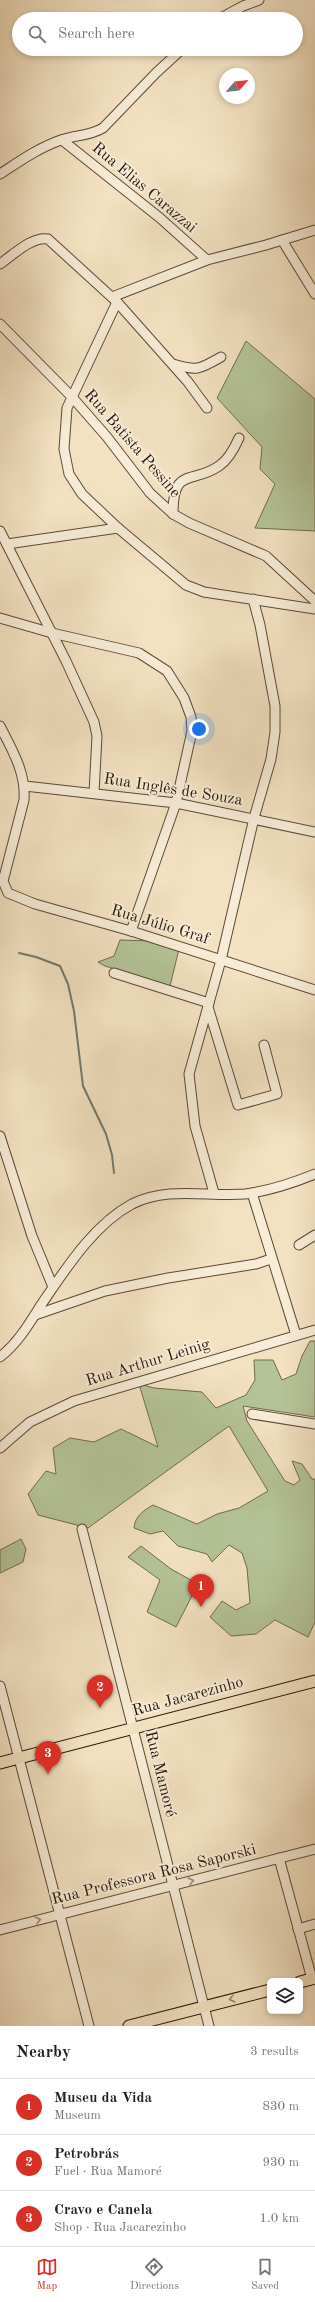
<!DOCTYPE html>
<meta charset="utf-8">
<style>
:root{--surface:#fff;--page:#f2f2f2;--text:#222;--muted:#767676;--line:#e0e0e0;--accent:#d93025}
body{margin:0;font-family:"Old Standard TT",serif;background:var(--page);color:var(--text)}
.controls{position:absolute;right:12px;bottom:12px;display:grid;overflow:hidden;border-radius:6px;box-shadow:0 2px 6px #0003}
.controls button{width:36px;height:36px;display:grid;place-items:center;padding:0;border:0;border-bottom:1px solid var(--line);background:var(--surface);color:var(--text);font:20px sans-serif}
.compass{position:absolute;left:219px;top:68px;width:36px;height:36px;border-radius:50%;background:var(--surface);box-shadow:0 2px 6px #0003;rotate:62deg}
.you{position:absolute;left:199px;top:729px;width:14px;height:14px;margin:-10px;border:3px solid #fff;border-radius:50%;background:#1a73e8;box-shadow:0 0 0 6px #1a73e833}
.badge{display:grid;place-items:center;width:26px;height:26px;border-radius:50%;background:var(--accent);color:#fff;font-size:13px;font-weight:700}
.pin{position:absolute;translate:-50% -33px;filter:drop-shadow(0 1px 2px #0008)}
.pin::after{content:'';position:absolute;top:21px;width:14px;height:12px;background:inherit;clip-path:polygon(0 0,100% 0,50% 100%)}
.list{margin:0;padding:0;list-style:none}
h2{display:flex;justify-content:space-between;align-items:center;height:52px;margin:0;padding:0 16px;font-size:17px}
h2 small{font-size:13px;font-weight:400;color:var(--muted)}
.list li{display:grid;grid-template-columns:26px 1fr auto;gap:12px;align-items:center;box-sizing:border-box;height:56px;padding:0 16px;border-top:1px solid var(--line)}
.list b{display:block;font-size:15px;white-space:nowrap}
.list p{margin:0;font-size:13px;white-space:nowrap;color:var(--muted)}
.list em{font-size:13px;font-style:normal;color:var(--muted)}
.icon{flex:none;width:22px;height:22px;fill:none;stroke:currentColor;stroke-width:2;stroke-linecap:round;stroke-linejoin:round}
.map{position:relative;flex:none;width:315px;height:2026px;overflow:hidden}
.search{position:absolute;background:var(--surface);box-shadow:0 2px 6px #0003;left:12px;right:12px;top:12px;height:44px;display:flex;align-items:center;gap:10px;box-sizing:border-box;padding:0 14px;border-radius:22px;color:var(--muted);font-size:15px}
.sheet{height:220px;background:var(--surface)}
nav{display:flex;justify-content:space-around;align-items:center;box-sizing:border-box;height:56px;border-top:1px solid var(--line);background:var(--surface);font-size:11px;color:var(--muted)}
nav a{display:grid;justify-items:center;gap:2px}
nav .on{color:var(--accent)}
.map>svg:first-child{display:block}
.green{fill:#b4c498;stroke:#6e6c50}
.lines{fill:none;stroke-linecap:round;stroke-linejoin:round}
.stream{stroke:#6e7a6c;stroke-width:2}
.minor-casing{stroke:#5c4836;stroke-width:11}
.major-casing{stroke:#291508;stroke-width:13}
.minor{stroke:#f7ecd7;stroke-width:9}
.major{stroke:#f3e2c2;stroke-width:11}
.oneway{stroke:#9a8b7a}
.oneway2{stroke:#98866e}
.labels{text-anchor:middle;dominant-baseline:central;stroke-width:4;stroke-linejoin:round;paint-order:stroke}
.street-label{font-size:16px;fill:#291508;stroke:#f7ecd7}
</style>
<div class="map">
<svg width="315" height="2026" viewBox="0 0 315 2026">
<rect width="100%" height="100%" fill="#f3e2c2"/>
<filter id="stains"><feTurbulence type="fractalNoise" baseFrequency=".005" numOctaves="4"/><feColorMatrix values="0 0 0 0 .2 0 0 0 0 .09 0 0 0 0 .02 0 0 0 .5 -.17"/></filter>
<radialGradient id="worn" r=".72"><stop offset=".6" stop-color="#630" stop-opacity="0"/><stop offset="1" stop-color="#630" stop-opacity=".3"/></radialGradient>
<!-- green -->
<g class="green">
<polygon points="246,341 315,399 315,531 255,528 275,484 260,469 262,447 217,398"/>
<polygon points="120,940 153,941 179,949 170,986 105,966 98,962 114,956"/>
<path d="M310,1341H315V1417L243,1406L247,1421L285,1481L294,1485L300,1480L292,1461L302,1464L312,1479H315V1622L308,1637L275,1620L256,1634L231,1636L210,1617L222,1601L236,1610L250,1603L247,1568L242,1553L229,1545L212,1562L207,1554L178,1546L163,1531L150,1534L134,1528C135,1516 143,1511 153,1505L197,1524L217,1514L239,1508L268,1491L229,1426L88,1528L38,1515L28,1494L46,1471L56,1474L53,1448L70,1438L94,1442L121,1429L158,1447L139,1384L154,1388L202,1392L216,1408L246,1395L255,1380L254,1360H273L282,1380L296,1374L302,1356Z"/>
<polygon points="21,1539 26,1549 23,1562 0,1573 0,1550"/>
<polygon points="141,1546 171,1569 198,1584 176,1627 147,1612 160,1580 128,1557"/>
</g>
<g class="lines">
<!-- stream -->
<polyline class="stream" points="19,953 36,957 60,966 68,984 74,1011 83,1086 106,1134 112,1155 114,1173"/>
<defs>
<g id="minor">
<polyline points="219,19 243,6 259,0"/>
<polyline points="62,140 160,218 207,260"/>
<path d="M0,174C20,161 38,148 61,140C75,135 90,136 103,128L156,73L182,49"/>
<polyline points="282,240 315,294"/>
<path d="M0,264C13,255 32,236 48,239L117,302L188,382L207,408"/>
<polyline points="112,297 207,260 266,245 315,230"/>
<polyline points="117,302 67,408 64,449 69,474 82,494 118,528 186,585 204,592 315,609"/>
<polyline points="0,324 72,397 107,437 150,493 173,514 189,523 266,556 315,601"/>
<path d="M173,364C196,371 199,370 221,357"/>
<path d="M173,514C173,466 191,485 219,466C228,460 235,447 239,438"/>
<polyline points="0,531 66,661 94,722 97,736 94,793"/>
<polyline points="7,544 118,528"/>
<polyline points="0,618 52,633 139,653 167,671 184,698 191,717 192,731 176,803 131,931"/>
<path d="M0,726C12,750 26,772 24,800L3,881L8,893L35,904L131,931L315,990"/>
<polyline points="25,786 176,803 315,832"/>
<polyline points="114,973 209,1003"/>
<polyline points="208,1007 238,1105 277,1094 264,1045"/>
<polyline points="0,1136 32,1236 53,1287"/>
<polyline points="214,1193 195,1126 189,1074 221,960 254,818 271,759 275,732 275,706 260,625 253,599"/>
<polyline points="252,1193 296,1335"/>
<polyline points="299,1245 315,1235"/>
<polyline points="35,1315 105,1291 168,1278 256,1264 271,1259"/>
<path d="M0,1357C18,1343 29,1324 41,1305C65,1270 93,1225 132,1204C168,1186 207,1197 245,1194C269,1191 293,1183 315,1174"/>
<polyline points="252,1414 315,1424"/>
<polyline points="0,1448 30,1422 74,1401 315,1330"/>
<polyline points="82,1529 209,2026"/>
<polyline points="0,1686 89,2026"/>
<polyline points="279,1858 312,1979"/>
<polyline points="298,1929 315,1924"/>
<polyline points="0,1930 315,1849"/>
</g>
<g id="major">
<polyline points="0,1763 315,1681"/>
<polyline points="300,1982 315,1978"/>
<polyline points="129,2026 270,1990"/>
</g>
</defs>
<!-- minor casing -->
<use href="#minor" class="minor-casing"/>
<!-- major casing -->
<use href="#major" class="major-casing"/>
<!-- minor -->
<use href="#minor" class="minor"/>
<!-- major -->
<use href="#major" class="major"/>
</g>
<!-- one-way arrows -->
<defs><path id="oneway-chevron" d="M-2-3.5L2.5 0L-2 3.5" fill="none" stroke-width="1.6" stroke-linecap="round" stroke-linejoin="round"/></defs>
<g class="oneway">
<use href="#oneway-chevron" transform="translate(191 1881) rotate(-14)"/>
<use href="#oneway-chevron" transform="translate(38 1920) rotate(-14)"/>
</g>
<use class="oneway2" href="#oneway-chevron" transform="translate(232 1999) rotate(166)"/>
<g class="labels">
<!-- street labels -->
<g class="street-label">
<text transform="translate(144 188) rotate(40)">Rua Elias Carazzai</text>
<text transform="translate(132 444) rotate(49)">Rua Batista Pessine</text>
<text transform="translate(173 790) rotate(9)">Rua Inglês de Souza</text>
<text transform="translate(160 925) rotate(17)">Rua Júlio Graf</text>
<text transform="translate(148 1363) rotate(-17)">Rua Arthur Leinig</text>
<text transform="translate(188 1697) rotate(-15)">Rua Jacarezinho</text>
<text transform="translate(160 1774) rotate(76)">Rua Mamoré</text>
<text transform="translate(154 1875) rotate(-14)">Rua Professora Rosa Saporski</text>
</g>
</g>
<rect width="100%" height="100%" filter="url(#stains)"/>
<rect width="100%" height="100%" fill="url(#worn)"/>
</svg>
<div class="controls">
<button><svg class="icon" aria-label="layers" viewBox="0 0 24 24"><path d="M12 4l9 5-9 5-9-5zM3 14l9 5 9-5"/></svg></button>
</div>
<svg class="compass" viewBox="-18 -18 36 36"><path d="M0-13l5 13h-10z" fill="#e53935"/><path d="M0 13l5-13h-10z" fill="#767676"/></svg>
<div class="you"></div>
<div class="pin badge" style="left:201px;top:1607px">1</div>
<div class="pin badge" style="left:100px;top:1708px">2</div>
<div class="pin badge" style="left:48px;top:1774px">3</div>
<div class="search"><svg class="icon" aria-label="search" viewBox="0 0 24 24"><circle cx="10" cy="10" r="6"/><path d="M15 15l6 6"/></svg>Search here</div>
</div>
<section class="sheet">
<h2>Nearby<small>3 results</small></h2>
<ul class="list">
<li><span class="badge">1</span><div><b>Museu da Vida</b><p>Museum</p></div><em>830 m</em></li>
<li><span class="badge">2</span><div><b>Petrobrás</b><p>Fuel · Rua Mamoré</p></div><em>930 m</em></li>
<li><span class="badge">3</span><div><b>Cravo e Canela</b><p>Shop · Rua Jacarezinho</p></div><em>1.0 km</em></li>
</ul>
</section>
<nav>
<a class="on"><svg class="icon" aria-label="map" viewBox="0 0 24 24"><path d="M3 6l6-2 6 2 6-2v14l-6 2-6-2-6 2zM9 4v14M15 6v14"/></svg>Map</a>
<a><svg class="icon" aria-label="directions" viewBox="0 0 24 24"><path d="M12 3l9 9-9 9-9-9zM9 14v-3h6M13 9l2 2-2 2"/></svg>Directions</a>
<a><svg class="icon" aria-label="saved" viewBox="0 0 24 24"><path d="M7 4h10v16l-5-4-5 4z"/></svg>Saved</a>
</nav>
